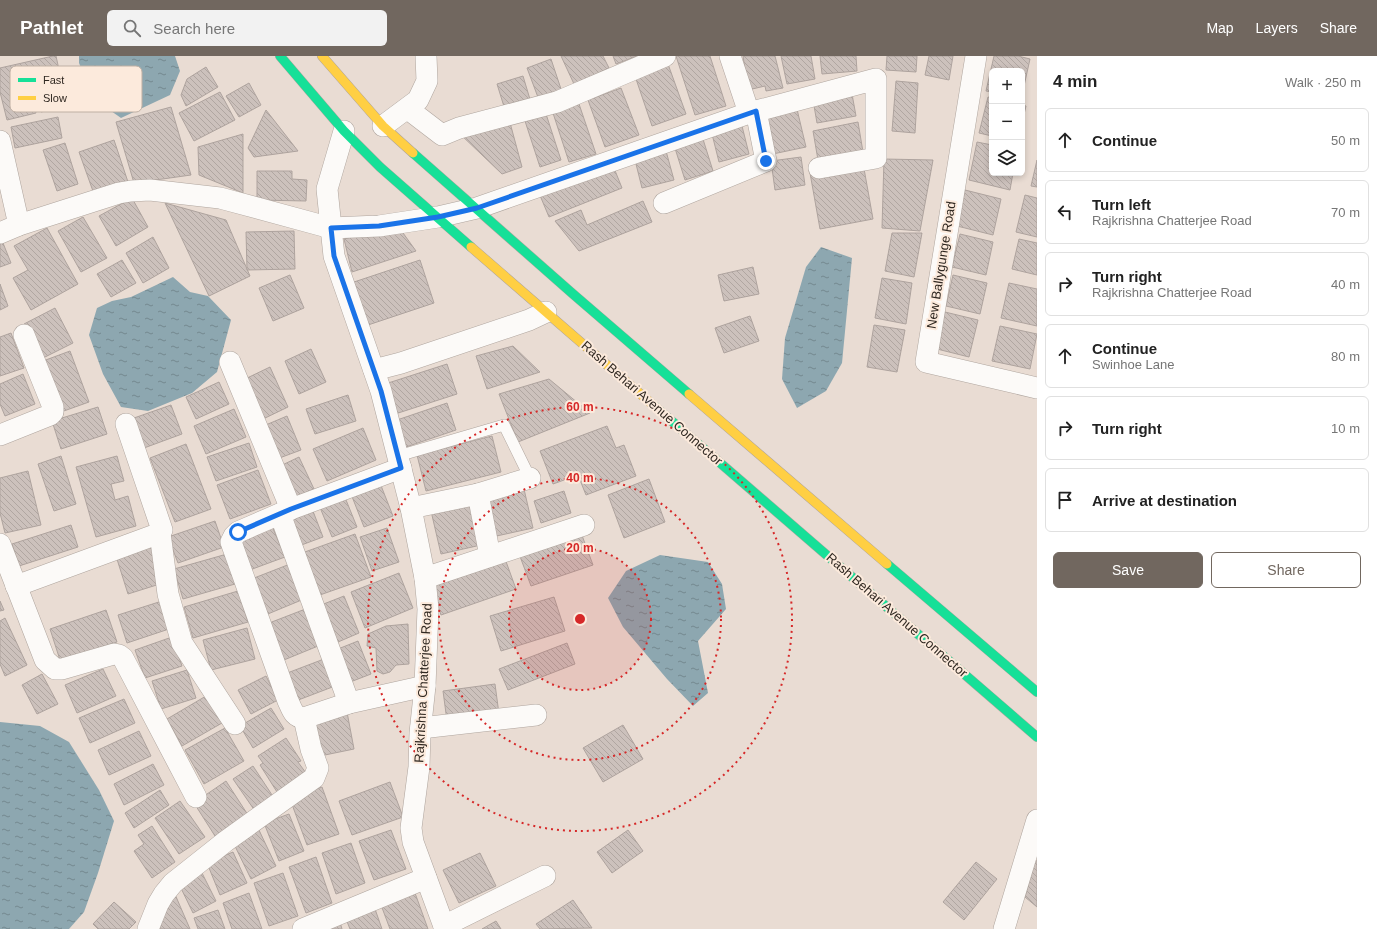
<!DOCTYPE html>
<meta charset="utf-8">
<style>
:root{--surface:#fff;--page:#f2f2f2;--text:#222;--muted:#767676;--line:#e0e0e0;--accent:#71675f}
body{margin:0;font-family:Arial,sans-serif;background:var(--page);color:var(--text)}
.controls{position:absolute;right:12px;top:12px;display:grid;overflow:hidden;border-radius:6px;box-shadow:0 2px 6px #0003}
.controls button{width:36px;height:36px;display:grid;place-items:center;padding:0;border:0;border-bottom:1px solid var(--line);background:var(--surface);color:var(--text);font:20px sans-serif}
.stop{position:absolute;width:12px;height:12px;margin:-9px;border:3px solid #1a73e8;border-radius:50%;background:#fff}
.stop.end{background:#1a73e8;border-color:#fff;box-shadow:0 1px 4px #0008}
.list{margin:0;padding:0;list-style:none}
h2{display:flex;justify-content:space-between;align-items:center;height:52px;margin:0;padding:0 16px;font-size:17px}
h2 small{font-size:13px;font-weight:400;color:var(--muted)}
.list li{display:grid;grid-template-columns:26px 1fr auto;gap:12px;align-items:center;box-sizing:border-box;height:64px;margin:0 8px 8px;padding:0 8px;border:1px solid var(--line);border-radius:6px}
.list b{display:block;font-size:15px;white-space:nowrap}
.list p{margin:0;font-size:13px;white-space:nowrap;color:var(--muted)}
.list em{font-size:13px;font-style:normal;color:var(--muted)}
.actions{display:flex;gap:8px;padding:12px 16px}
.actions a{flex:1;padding:9px 0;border:1px solid var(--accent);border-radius:6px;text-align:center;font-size:14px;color:var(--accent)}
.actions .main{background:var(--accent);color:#fff}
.icon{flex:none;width:22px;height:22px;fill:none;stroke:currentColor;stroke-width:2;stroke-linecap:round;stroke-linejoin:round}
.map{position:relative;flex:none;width:1037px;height:873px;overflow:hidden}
header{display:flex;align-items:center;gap:24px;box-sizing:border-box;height:56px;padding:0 20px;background:var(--accent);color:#fff}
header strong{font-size:19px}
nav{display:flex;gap:22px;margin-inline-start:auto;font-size:14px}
.search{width:280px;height:36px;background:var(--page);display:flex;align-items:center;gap:10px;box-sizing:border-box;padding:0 14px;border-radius:6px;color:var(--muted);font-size:15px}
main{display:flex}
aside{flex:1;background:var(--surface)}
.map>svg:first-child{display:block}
.water{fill:url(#water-ripples)}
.building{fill:url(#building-back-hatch);stroke:#aea39e}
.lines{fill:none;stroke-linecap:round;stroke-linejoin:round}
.lane-casing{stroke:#afa59e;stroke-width:12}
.street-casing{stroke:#afa59e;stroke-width:22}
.fast-casing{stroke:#afa59e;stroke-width:10}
.slow-casing{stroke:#afa59e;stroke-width:10}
.lane{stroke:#fcfaf8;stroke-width:11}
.street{stroke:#fcfaf8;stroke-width:21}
.fast{stroke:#16e098;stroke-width:9}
.slow{stroke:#ffcf43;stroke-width:9}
.route{stroke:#1a73e8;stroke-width:5}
.ring{fill:none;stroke:#d62828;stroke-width:2;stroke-dasharray:2 4}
.labels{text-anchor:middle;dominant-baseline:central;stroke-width:4;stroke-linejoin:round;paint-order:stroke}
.street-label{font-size:13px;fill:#302821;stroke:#fceadc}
.key{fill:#fceadc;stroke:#bfb0a4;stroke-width:1}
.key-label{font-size:11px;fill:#302821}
.centre{fill:#d62828;stroke:#fceadc;stroke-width:2}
.ring-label{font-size:12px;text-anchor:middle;font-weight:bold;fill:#d62828;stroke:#fceadc;stroke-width:4;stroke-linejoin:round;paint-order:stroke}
</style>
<header>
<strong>Pathlet</strong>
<div class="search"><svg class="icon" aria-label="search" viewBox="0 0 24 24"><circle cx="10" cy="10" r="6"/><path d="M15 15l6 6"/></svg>Search here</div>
<nav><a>Map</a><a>Layers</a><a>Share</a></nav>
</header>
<main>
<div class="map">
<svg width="1037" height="873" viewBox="0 0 1037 873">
<defs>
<pattern id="water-ripples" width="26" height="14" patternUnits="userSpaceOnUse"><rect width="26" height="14" fill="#8da7b0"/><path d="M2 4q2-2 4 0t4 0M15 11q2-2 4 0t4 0" fill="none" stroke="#74888f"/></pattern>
<pattern id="building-back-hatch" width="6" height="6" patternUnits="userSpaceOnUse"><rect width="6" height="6" fill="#ccc1bc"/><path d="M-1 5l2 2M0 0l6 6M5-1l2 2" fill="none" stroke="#b0a6a1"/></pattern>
</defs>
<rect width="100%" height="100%" fill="#e9dcd3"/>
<!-- water -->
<g class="water">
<polygon points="79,0 175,0 180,15 170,39 121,62 94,43 79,7"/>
<polygon points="821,191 852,202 842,307 826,335 797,352 782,323 785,282 806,211"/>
<polygon points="173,221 190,236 208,240 231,264 217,316 192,337 148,355 121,351 103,318 89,279 97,252 112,245 131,241"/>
<polygon points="660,499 708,506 722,528 726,553 698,585 708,637 693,650 667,623 623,571 608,542 626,515"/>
<polygon points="0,666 40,670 69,686 99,734 114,765 98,817 84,856 69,873 0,873"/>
</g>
<!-- building -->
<g class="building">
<polygon points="53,0 56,0 67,50 41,56 37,38 32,40 36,57 7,64 0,36 0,12"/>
<polygon points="561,0 603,0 609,12 574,28"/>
<polygon points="613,0 637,0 616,8"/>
<polygon points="676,0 710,0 726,50 695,59"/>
<polygon points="743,0 775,0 783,32 766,35 765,30 748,34"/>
<polygon points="781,0 811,0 815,23 787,28"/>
<polygon points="820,0 856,0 857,15 822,18"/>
<polygon points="887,0 917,0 916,16 886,14"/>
<polygon points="929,0 953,0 949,24 925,19"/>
<polygon points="994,0 1018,0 1030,3 1022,39 1022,15 992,15 992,36 986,35"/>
<polygon points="551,3 562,36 539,44 527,12"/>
<polygon points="668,8 686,58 652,70 635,20"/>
<polygon points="206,11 218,31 186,50 181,39 187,23"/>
<polygon points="523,20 532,50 506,57 497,28"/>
<polygon points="896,25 918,27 915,77 892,75"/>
<polygon points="249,27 261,49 239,61 226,40"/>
<polygon points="621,32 639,79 605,91 588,44"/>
<polygon points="220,36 235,64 194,85 179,57"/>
<polygon points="852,38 856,60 817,67 813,44"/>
<polygon points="988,41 992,42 992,80 979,77"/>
<polygon points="578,45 596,98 569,106 552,54"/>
<polygon points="796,49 806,91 768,99 758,58"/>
<polygon points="1022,49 1026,50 1022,67"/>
<polygon points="171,51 191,119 134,127 116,66"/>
<polygon points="266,54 298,95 254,101 248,92"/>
<polygon points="546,58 561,104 540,111 525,65"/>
<polygon points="58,61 62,82 15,92 11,71"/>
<polygon points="509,63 522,111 502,118 459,77"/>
<polygon points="858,66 863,96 818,104 813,75"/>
<polygon points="742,70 749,98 719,106 712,78"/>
<polygon points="243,78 243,137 199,119 198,91"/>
<polygon points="702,80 713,115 685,124 674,89"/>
<polygon points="114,84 128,126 94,138 79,96"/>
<polygon points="977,86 992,89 992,117 1013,117 1010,134 969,124"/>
<polygon points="65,87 78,128 57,135 43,94"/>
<polygon points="666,95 674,124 642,132 635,104"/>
<polygon points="801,101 805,129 775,134 771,105"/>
<polygon points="884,103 933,104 920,175 882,172"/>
<polygon points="1037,104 1037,131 1031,130"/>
<polygon points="612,107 622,132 549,161 539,137"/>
<polygon points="863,107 873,163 820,173 810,117"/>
<polygon points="257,115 292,115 292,123 307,124 306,145 257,144"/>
<polygon points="965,134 1001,143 993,179 957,170"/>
<polygon points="1025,139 1037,142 1037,181 1016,176"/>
<polygon points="132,142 148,171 116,190 99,160"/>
<polygon points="643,145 652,166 579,195 555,165 581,154 587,169"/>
<polygon points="165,147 226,164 250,220 209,240"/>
<polygon points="83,161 107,202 81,216 58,175"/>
<polygon points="398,170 416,195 352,216 344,183"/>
<polygon points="47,172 78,228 31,254 13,222 28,214 14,190"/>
<polygon points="294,175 295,213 247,214 246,176"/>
<polygon points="892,177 922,177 914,221 885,215"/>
<polygon points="960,178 993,186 986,219 952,211"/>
<polygon points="153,181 169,212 143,227 126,197"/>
<polygon points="1019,183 1037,187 1037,219 1012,213"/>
<polygon points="3,187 11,207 0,211 0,188"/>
<polygon points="122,204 136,227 111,241 97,218"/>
<polygon points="420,204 434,247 368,269 354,226"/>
<polygon points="753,211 759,238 724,245 718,219"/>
<polygon points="290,219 304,252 273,265 259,232"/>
<polygon points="953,219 987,227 980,258 946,250"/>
<polygon points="882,222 912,227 906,268 875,262"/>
<polygon points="1009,227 1037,233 1037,270 1001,262"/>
<polygon points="0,228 8,250 0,254"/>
<polygon points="55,252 73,287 41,303 24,268"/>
<polygon points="945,256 978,264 969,301 937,293"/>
<polygon points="750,260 759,285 724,297 715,272"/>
<polygon points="874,269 905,274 897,316 867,311"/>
<polygon points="1000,270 1037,278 1030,313 992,305"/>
<polygon points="11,277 24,312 0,320 0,281"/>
<polygon points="513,290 540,316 487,333 476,300"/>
<polygon points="311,293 326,326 299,338 285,305"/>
<polygon points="70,295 89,346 61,356 43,305"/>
<polygon points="447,308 457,338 392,359 382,329"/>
<polygon points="270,311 288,351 261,364 243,324"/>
<polygon points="23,318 35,348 5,360 0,348 0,328"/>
<polygon points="549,323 590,357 518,386 499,338"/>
<polygon points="219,326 229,348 196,363 186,341"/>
<polygon points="348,339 356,365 315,378 306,353"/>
<polygon points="447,347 456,374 403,392 394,365"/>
<polygon points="171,349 182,378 144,392 134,362"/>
<polygon points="98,351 107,378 61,393 52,365"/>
<polygon points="234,353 246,381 206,398 194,370"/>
<polygon points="287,360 301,394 274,404 261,371"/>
<polygon points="607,370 616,392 624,389 636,420 586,439 578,419 553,428 540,395"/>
<polygon points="363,372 376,404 327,425 313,393"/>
<polygon points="492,380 501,416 426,435 417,399"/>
<polygon points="249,387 257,411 216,425 207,401"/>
<polygon points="186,388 211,453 175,466 150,402"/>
<polygon points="61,400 76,448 54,455 38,408"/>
<polygon points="117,400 124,425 111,428 115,444 128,440 136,470 96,481 76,411"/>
<polygon points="299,401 314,433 290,443 276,412"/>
<polygon points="258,414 271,448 230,463 217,429"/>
<polygon points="28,415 41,469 5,477 0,457 0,422"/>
<polygon points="649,423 665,466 624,482 608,439"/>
<polygon points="380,427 393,460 364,471 351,438"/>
<polygon points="524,433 533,472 492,481 483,442"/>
<polygon points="564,435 571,457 541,467 534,445"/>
<polygon points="344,439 357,471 332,481 319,449"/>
<polygon points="471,446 481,489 441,498 431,455"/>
<polygon points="311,450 323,481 296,491 283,460"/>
<polygon points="215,465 224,491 178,507 168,481"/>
<polygon points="71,469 78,491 19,510 12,488"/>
<polygon points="272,470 285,501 247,515 235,484"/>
<polygon points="387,472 399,506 372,515 360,481"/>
<polygon points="580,474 593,509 531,530 518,495"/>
<polygon points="355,478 371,521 317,540 302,497"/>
<polygon points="150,488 163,527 128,538 116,500"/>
<polygon points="227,498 235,528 183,543 174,513"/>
<polygon points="504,500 516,533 441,559 430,527"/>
<polygon points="290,508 304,543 263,560 249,524"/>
<polygon points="399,517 413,552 365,572 351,536"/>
<polygon points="238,535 248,566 193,582 184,551"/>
<polygon points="344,540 359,577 331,589 316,551"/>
<polygon points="554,541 565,575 501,595 490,560"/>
<polygon points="0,545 4,554 0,555"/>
<polygon points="162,545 172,572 127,587 118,559"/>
<polygon points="308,552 323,588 279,606 264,569"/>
<polygon points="106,554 117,586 60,604 50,573"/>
<polygon points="5,562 27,609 5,620 0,608 0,565"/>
<polygon points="408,568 409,608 396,609 390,616 383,618 377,615 376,592 367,590 368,578 386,570"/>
<polygon points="247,572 255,603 211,614 203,584"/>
<polygon points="172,581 182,610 145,622 135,594"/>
<polygon points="358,585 371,618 345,628 333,595"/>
<polygon points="567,587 575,608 508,634 499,613"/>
<polygon points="324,603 335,630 293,646 282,619"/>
<polygon points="103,613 116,640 77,657 65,629"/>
<polygon points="187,614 196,642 161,653 152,625"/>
<polygon points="42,618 58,648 37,658 22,629"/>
<polygon points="266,620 278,644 251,658 238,634"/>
<polygon points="495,628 499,658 447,665 443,635"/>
<polygon points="206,640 222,667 182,690 167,663"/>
<polygon points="124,643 135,667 90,687 79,662"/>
<polygon points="271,652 284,673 253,692 240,670"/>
<polygon points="347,656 354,693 320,700 313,663"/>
<polygon points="623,669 643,703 603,726 583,692"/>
<polygon points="225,672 244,705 204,728 185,694"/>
<polygon points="139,675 151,700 109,719 98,694"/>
<polygon points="286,682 301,705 298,706 306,717 277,736 260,709 263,707 258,700"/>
<polygon points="153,708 164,729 124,749 114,728"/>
<polygon points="253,710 274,742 255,755 233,723"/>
<polygon points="226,725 248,759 215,780 194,747"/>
<polygon points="390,726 403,761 352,779 339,745"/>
<polygon points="322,731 339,778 307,789 290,743"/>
<polygon points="160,734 169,749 134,772 125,757"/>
<polygon points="180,745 205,781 179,798 155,762"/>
<polygon points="289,758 304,795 279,805 264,767"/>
<polygon points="152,770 175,806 152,822 134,795 144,788 138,779"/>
<polygon points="258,772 276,810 251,823 232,784"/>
<polygon points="391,774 406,813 374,824 359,785"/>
<polygon points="628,774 643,795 612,817 597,796"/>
<polygon points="351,787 365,827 336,838 322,797"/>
<polygon points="233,796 247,827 220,839 207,807"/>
<polygon points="480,797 496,830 459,847 443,814"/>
<polygon points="316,801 332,847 306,857 289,811"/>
<polygon points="1035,804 1037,805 1037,851 1025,841"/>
<polygon points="976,806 997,823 964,864 943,846"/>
<polygon points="201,815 216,845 193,857 178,826"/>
<polygon points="283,817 298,860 269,870 254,827"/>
<polygon points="174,836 190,873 161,873 156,866"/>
<polygon points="249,837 262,873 232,873 223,847"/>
<polygon points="415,837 428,873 390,873 381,849"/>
<polygon points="573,844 592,872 540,873 536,868"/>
<polygon points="114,846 136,866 129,873 98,873 93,868"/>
<polygon points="375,853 382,873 350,873 346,863"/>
<polygon points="218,854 225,873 198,873 194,862"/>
<polygon points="496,865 501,873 482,873"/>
<polygon points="340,866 342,873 319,873"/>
</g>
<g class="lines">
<defs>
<polyline id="lane" points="398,400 504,369 530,422"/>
<g id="street">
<polyline points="976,0 926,306 1037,332"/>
<polyline points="408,53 442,79 459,72 557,46 665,0"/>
<polyline points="749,57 876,23 876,102 819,112"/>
<polyline points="383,70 418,44 427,25 426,0"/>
<polyline points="344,75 327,133 334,200 381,335 411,452 425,522 428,553 425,630 420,677 419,711 411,772 413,786 445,873"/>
<polyline points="0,85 19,169"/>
<polyline points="664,147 766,105 756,55"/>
<polyline points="0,177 19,169 119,137 131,135 150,134 220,142 331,172 379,170 438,161 477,152 749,57 730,0"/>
<polyline points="230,306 291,453"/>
<polyline points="374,314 401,307 529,264 546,256"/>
<polyline points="0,379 50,359 53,356 53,351 24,279"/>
<path d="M401,412L291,453L238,476L234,480L231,486L288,645C292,653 293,661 304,662L349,647L425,630"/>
<polyline points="478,438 490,500"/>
<polyline points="411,452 478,438 530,422"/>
<polyline points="280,458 349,647"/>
<polyline points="160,477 168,538 182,587 235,668"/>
<polyline points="0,488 45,604 55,613 62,613 114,598 119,599 123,602 196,741"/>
<polyline points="425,522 584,469"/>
<polyline points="16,530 160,477 162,474 160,468 126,368"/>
<polyline points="421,672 536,659"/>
<polyline points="444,870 545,820"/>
<polyline points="148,873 158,848 164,838 173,827 226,785 314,722 318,712 311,693 304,662"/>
<polyline points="303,873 426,822"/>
<polyline points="1004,873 1037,764"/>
</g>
<g id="fast">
<polyline points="280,0 344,75 380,111 471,191"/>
<polyline points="413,97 573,238 689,338"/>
<polyline points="652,348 1037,681"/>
<polyline points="887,508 1037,636"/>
</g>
<g id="slow">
<polyline points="322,0 383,70 413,97"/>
<polyline points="471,191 652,348"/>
<polyline points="689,338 887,508"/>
</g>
</defs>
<!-- lane casing -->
<use href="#lane" class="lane-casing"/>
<!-- street casing -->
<use href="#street" class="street-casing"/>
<!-- fast casing -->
<use href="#fast" class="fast-casing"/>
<!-- slow casing -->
<use href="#slow" class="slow-casing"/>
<!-- lane -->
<use href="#lane" class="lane"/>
<!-- street -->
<use href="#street" class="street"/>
<!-- fast -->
<use href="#fast" class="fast"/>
<!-- slow -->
<use href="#slow" class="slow"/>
</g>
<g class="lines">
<!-- route -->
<polyline class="route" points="238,476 291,453 401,412 381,335 334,200 331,172 379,170 438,161 477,152 756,55 766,105"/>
</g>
<!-- distance rings -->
<circle cx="580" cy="563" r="71" fill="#d62828" fill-opacity=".12"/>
<g class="ring">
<circle cx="580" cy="563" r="71"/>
<circle cx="580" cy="563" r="141"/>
<circle cx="580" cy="563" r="212"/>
</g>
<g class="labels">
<!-- street labels -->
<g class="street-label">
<text transform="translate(941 209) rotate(-81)">New Ballygunge Road</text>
<text transform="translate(652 347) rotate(41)">Rash Behari Avenue Connector</text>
<text transform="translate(897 559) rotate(41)">Rash Behari Avenue Connector</text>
<text transform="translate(423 627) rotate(-87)">Rajkrishna Chatterjee Road</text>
</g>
</g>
<!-- legend -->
<rect x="10" y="10" width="132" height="46" rx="6" class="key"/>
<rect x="18" y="22" width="18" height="4" fill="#16e098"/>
<rect x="18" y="40" width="18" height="4" fill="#ffcf43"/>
<g class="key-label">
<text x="43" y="28">Fast</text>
<text x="43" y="46">Slow</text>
</g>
<circle cx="580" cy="563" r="6" class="centre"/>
<g class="ring-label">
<text x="580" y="355">60 m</text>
<text x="580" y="426">40 m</text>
<text x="580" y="496">20 m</text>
</g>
</svg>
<div class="controls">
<button>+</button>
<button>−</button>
<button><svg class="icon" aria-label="layers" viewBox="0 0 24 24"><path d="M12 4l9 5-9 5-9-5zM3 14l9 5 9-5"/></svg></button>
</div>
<div class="stop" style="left:238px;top:476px"></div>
<div class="stop end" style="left:766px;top:105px"></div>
</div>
<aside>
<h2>4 min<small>Walk · 250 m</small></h2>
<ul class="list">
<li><svg class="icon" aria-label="ahead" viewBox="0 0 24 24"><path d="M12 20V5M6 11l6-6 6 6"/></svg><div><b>Continue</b></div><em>50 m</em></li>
<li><svg class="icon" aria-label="left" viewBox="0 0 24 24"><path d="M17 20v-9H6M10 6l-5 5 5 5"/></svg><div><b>Turn left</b><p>Rajkrishna Chatterjee Road</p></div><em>70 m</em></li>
<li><svg class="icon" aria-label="right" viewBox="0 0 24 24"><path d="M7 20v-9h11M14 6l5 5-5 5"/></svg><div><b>Turn right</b><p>Rajkrishna Chatterjee Road</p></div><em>40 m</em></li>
<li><svg class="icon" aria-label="ahead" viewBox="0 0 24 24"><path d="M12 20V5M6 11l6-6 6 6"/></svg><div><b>Continue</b><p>Swinhoe Lane</p></div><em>80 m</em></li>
<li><svg class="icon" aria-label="right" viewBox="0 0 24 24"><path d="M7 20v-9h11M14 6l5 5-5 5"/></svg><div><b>Turn right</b></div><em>10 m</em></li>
<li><svg class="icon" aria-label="arrive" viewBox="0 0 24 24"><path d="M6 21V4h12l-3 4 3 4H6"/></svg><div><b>Arrive at destination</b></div></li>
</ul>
<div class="actions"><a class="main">Save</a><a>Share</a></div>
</aside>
</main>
